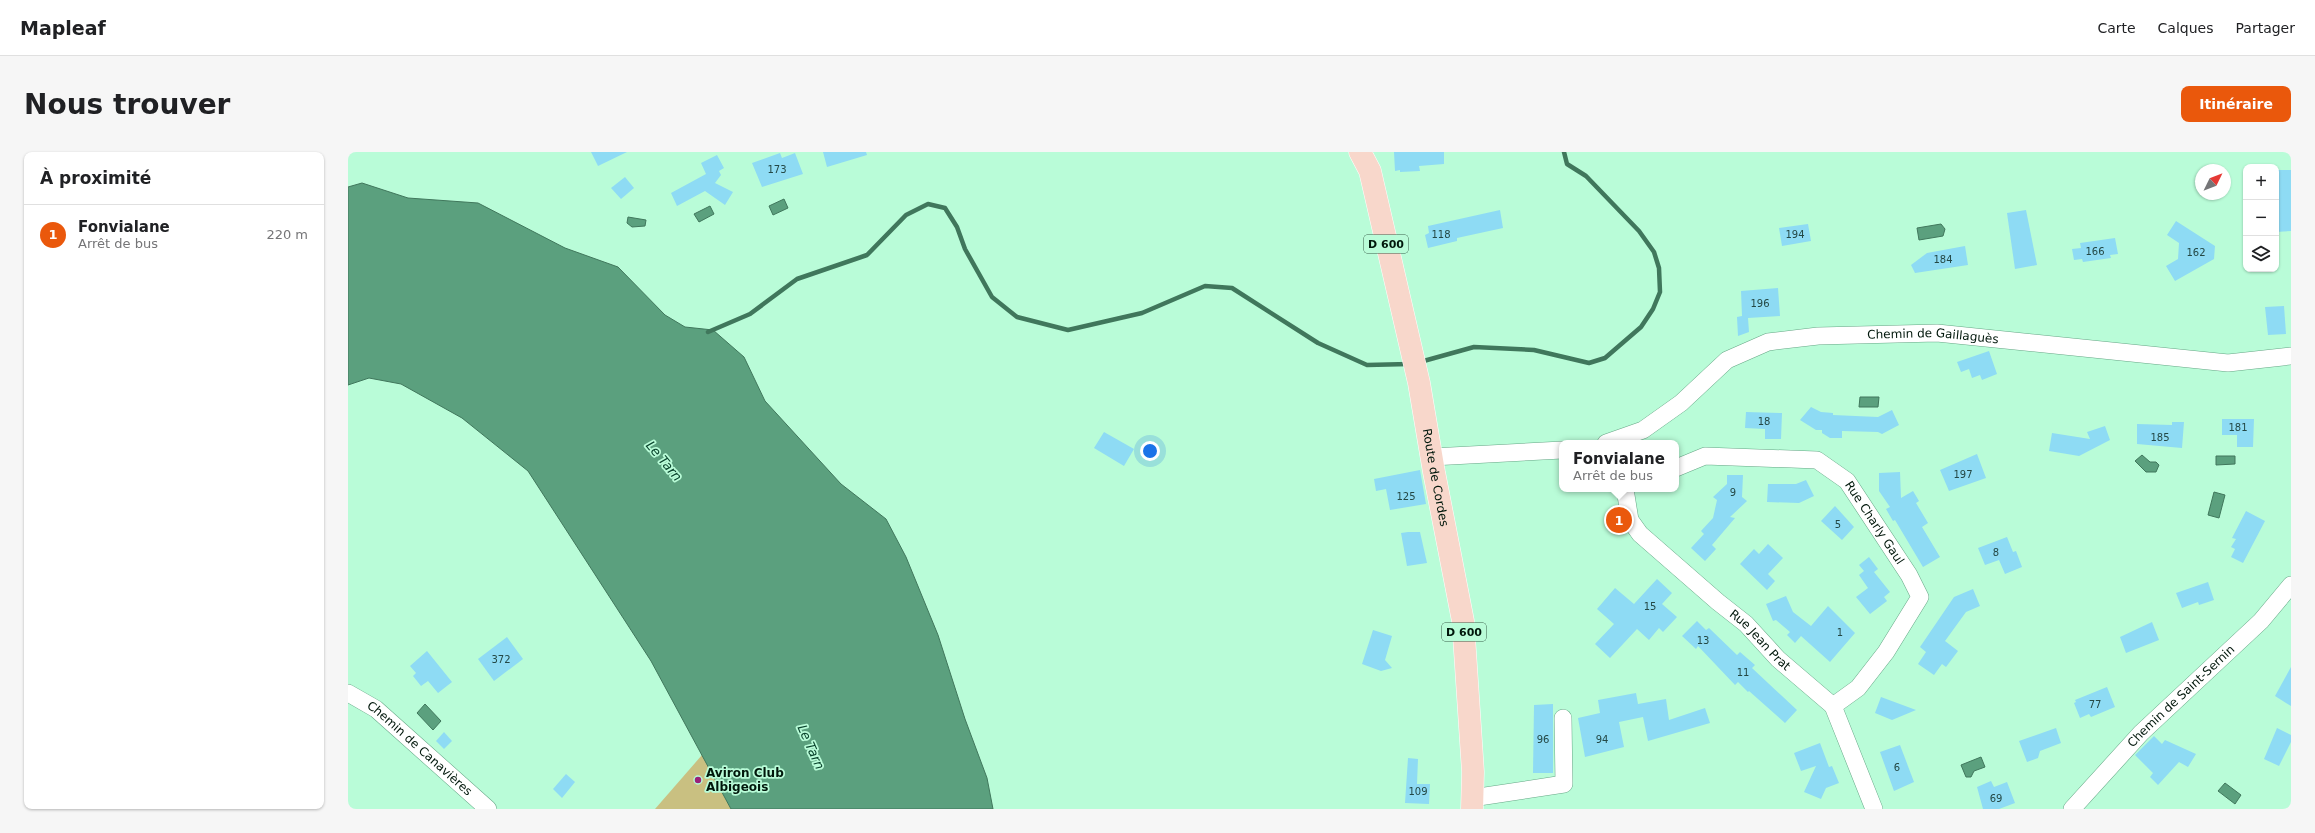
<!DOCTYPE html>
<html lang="fr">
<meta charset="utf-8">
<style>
:root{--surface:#fff;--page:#f6f6f6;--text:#202124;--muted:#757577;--line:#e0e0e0;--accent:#ea580c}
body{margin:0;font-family:"DejaVu Sans",sans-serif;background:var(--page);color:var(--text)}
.controls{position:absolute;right:12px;top:12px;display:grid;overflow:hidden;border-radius:8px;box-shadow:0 1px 3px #0004}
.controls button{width:36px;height:36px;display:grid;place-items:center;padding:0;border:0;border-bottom:1px solid var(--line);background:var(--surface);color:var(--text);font:20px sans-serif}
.compass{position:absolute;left:1847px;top:12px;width:36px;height:36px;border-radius:50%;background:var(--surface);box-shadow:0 1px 3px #0004;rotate:47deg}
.you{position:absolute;left:802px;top:299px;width:14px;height:14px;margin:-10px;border:3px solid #fff;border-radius:50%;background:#1a73e8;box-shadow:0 0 0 6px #1a73e833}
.badge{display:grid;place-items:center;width:26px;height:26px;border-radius:50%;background:var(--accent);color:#fff;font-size:13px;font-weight:700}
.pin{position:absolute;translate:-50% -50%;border:2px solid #fff;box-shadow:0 1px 4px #0006}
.popup{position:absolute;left:1211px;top:288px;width:120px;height:52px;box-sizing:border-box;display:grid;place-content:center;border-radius:8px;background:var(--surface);filter:drop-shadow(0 1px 3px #0005);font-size:13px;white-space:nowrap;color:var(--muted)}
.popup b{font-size:15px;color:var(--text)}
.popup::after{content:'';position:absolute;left:50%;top:100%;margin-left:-8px;border:8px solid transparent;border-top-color:var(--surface)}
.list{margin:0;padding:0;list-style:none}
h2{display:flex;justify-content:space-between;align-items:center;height:52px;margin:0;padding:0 16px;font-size:17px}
h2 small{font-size:13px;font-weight:400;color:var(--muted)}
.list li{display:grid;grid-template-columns:26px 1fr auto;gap:12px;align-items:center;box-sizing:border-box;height:60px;padding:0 16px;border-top:1px solid var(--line)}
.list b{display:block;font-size:15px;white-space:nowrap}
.list p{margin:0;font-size:13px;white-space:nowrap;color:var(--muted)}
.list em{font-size:13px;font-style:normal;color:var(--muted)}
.icon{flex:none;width:22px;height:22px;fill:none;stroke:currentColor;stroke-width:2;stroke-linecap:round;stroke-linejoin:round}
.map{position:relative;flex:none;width:1943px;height:657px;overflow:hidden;border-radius:8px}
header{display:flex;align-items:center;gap:24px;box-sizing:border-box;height:56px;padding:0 20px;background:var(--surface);border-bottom:1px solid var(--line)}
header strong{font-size:19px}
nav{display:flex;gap:22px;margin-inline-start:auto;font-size:14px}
.intro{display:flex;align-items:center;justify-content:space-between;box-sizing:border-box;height:96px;padding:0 24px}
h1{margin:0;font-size:28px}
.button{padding:10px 18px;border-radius:8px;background:var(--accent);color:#fff;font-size:14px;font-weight:700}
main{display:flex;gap:24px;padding:0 24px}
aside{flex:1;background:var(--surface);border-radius:8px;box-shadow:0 1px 3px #0004}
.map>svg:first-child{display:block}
.green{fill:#c9c081}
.water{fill:#5ba07e;stroke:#40775c}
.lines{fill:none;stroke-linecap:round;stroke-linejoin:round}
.stream{stroke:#40775c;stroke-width:4.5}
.building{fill:#8edbf4}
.minor-casing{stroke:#66a786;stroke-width:18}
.primary-casing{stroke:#fff;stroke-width:23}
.minor{stroke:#fff;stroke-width:17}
.primary{stroke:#f8d7cb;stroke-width:22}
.poi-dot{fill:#9a217a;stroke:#b9fcd8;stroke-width:1.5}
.labels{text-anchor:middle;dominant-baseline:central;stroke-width:3.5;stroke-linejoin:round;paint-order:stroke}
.number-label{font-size:10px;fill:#244845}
.shield{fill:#b9fcd8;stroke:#385c48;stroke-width:1}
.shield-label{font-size:11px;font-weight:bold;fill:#00170b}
.street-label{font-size:12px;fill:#00170b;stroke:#b9fcd8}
.poi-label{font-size:12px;font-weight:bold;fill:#00170b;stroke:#b9fcd8;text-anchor:start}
.water-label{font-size:13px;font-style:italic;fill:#09432c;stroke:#b9fcd8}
</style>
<header>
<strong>Mapleaf</strong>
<nav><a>Carte</a><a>Calques</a><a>Partager</a></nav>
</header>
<div class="intro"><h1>Nous trouver</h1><a class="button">Itinéraire</a></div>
<main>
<aside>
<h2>À proximité<small></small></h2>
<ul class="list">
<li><span class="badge">1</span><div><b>Fonvialane</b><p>Arrêt de bus</p></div><em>220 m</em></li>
</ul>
</aside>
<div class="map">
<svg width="1943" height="657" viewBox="0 0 1943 657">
<rect width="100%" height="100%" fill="#b9fcd8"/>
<!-- green -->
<polygon class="green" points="354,603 383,657 307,657"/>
<!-- water -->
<g class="water">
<polygon points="14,31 60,46 130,51 217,96 270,115 317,163 337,175 365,178 396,205 417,249 493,332 538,367 558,405 590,483 617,567 639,626 645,657 383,657 303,509 180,319 114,266 53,232 21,226 0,233 0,35"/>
<polygon points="436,47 440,56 425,63 421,54"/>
<polygon points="362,54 366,62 351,70 346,62"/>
<polygon points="280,65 298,68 297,74 284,75 279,71"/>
<polygon points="1593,72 1597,77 1595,84 1571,88 1569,76"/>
<polygon points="1512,245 1531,245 1530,255 1511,255"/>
<polygon points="1794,303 1802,310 1808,310 1811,313 1808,320 1798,320 1787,309"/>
<polygon points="1868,304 1887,304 1887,312 1868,313"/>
<polygon points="1866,340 1877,343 1871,366 1860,363"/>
<polygon points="77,552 93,569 85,578 69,561"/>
<polygon points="1633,605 1637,615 1626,619 1623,625 1618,625 1613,613"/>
<polygon points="1877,631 1893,643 1887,652 1870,639"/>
</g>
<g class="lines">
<!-- stream -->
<g class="stream">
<polyline points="360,180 402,162 449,127 519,103 558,63 580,52 597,56 609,75 617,97 644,145 669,165 720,178 794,161 857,134 884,136 970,191 1019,213 1061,212"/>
<polyline points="1072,210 1126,195 1186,198 1241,211 1257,206 1293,175 1305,157 1312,140 1311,116 1306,100 1291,79 1238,24 1219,12 1216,0"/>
</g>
</g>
<!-- building -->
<g class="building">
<polygon points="243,0 279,0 250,14"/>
<polygon points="475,0 518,0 519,3 479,15"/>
<polygon points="1046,0 1096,0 1096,12 1071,14 1072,19 1052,20 1052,18 1047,19"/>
<polygon points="432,1 434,6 447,1 455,22 414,35 404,11"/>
<polygon points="369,3 376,16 371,19 373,23 367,31 385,40 377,53 357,39 329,54 323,41 358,22 353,11"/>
<polygon points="1928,18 1943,18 1943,79 1928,80"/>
<polygon points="277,25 286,36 273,47 263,36"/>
<polygon points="1152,58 1155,76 1109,86 1109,89 1080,96 1077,83 1081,81 1080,74"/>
<polygon points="1678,58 1689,113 1667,117 1659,61"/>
<polygon points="1828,69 1867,94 1866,107 1827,129 1818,114 1830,107 1831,91 1819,83"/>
<polygon points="1460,72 1463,89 1434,94 1431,76"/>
<polygon points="1767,86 1770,102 1762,103 1763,106 1735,110 1734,107 1726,108 1724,97 1733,96 1732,91"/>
<polygon points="1617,94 1620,113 1567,121 1563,113 1579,101"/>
<polygon points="1430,136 1432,164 1400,166 1401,180 1390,184 1389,165 1394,164 1393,139"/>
<polygon points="1936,154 1938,182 1920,183 1917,155"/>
<polygon points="1641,199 1649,222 1634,228 1632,223 1624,226 1621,217 1613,220 1609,210"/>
<polygon points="1463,255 1473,260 1485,261 1485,263 1530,265 1544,258 1551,273 1534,282 1530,280 1494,279 1494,286 1482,286 1474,281 1474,278 1468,278 1452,268"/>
<polygon points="1398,260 1434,261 1433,287 1417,287 1417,277 1397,276"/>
<polygon points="1874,267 1906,267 1905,295 1889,295 1889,283 1874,283"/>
<polygon points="1824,270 1836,270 1834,296 1789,292 1789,272 1824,273"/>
<polygon points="1757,274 1762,288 1731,304 1701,299 1704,281 1742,287 1739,280"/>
<polygon points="756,280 786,297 776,314 746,296"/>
<polygon points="1629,302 1638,326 1601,339 1592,318"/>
<polygon points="1072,318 1078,352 1042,358 1038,337 1028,339 1026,327"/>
<polygon points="1552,320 1553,346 1565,339 1571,349 1568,351 1580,371 1574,375 1592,405 1575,415 1547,368 1545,369 1538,357 1542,355 1531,339 1531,321"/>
<polygon points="1379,323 1395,323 1394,345 1399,349 1382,365 1387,366 1364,393 1368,397 1357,409 1343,396 1356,382 1353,379 1365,366 1369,348 1365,345 1379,332"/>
<polygon points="1458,328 1466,344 1451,351 1419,350 1420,332 1448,332"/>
<polygon points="1487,354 1506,375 1494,388 1473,369"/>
<polygon points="1898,359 1917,369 1895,411 1883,405 1887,397 1883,395 1888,387 1884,386"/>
<polygon points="1060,380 1072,380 1079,411 1059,414 1053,381"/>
<polygon points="1659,385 1665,400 1668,399 1674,415 1657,422 1651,408 1637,413 1630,396"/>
<polygon points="1420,392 1435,406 1420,422 1427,429 1419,438 1392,412 1406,397 1411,402"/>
<polygon points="1521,405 1530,417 1526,420 1542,440 1536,445 1539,449 1522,462 1508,445 1520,436 1511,423 1516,419 1511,413"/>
<polygon points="1309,427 1324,441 1314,452 1329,465 1315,480 1311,476 1301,488 1289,477 1262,506 1247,492 1266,472 1249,457 1267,436 1286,452"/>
<polygon points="1860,430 1866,448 1851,453 1850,450 1834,456 1828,441"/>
<polygon points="1625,437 1632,454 1618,460 1597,489 1610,499 1598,515 1594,512 1586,523 1570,512 1578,500 1572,495 1606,445"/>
<polygon points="1438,444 1445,460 1463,474 1480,454 1507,481 1482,510 1453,484 1447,491 1439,483 1442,480 1428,468 1425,469 1418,452"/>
<polygon points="1349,469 1358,478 1361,476 1389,503 1392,500 1407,513 1404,516 1449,558 1437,571 1401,539 1400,540 1390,530 1387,533 1350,494 1348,497 1334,484"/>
<polygon points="1804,470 1811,488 1778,501 1772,485"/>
<polygon points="1025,478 1044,484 1037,508 1044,516 1033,519 1014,512"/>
<polygon points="159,485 175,507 146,529 130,507"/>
<polygon points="79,499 104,530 90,541 80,529 73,534 65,524 68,521 62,514"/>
<polygon points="1943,515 1943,554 1927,544"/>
<polygon points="1759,535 1767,555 1743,565 1741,562 1732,566 1726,551 1728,550 1727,548"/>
<polygon points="1288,541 1290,552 1318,547 1321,568 1357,556 1362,571 1300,589 1295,565 1271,570 1276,595 1237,605 1230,566 1252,561 1250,548"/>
<polygon points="1533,545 1568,558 1544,568 1527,561"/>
<polygon points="1205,552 1205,621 1185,621 1186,553"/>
<polygon points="1708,576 1713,591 1692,599 1690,606 1679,610 1671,589"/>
<polygon points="1929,576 1943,583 1943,590 1931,614 1916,607"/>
<polygon points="96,580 104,589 96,597 88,589"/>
<polygon points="1806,584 1814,592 1817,588 1848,602 1840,615 1831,610 1810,633 1802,625 1805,621 1787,603"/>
<polygon points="1472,591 1481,615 1484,614 1491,631 1478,636 1473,647 1456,640 1468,614 1453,619 1446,601"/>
<polygon points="1552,593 1566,630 1546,639 1532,600"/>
<polygon points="1060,606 1070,607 1069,632 1082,632 1081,652 1057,651"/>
<polygon points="218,622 227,630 214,646 205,637"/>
<polygon points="1643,629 1646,635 1659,630 1667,651 1651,657 1635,657 1629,635"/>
</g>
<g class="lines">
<defs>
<g id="minor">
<path id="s1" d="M1258,291L1295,278L1333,251L1379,208L1420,190L1470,184L1589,181L1880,211L1943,204"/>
<polyline points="1084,305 1214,298"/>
<path id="s2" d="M1328,316L1357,304L1469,308L1499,329L1561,423L1572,445L1538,500L1510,536L1485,554"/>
<path id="s3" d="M1277,337L1282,368L1292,382L1370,450L1398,472L1430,507L1485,554L1526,657"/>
<path id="s4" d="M0,541L28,557L140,657"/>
<polyline points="1124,646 1216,632 1215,566"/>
<path id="s5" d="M1724,657L1793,581L1913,469L1943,433"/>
</g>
<g id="primary">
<path id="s6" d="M1012,0L1022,19L1071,231L1086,320L1115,469L1125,620L1124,657"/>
</g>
</defs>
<!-- minor casing -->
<use href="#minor" class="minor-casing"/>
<!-- primary casing -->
<use href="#primary" class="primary-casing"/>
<!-- minor -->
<use href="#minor" class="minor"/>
<!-- primary -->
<use href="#primary" class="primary"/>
</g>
<!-- markers -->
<circle class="poi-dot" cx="350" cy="628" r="4"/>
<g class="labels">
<!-- number labels -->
<g class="number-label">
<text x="429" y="17">173</text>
<text x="1093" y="82">118</text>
<text x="1447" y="82">194</text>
<text x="1747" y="99">166</text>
<text x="1848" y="100">162</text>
<text x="1595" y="107">184</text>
<text x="1412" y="151">196</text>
<text x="1416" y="269">18</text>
<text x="1890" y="275">181</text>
<text x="1812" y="285">185</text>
<text x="1615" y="322">197</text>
<text x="1385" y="340">9</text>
<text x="1058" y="344">125</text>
<text x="1490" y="372">5</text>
<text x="1648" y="400">8</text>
<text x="1302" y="454">15</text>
<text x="1492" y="480">1</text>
<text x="1355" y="488">13</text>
<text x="153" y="507">372</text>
<text x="1395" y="520">11</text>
<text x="1747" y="552">77</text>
<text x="1195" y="587">96</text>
<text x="1254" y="587">94</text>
<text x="1549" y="615">6</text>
<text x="1070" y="639">109</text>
<text x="1648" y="646">69</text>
</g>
<!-- shield labels -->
<g class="shield">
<rect x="1016" y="83" width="44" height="18" rx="3"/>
<rect x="1094" y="471" width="44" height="18" rx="3"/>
</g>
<g class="shield-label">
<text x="1038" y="92">D 600</text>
<text x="1116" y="480">D 600</text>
</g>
<!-- street labels -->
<g class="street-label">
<text stroke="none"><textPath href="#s1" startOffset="359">Chemin de Gaillaguès</textPath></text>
<text stroke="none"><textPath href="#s6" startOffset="335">Route de Cordes</textPath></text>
<text stroke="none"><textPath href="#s2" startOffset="230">Rue Charly Gaul</textPath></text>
<text stroke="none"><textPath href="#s3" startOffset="209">Rue Jean Prat</textPath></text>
<text stroke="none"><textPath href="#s5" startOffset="157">Chemin de Saint-Sernin</textPath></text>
<text stroke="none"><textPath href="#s4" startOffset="91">Chemin de Canavières</textPath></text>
</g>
<!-- poi labels -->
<g class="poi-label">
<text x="358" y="621">Aviron Club<tspan x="358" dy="14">Albigeois</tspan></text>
</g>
<!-- water labels -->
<g class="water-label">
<text transform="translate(316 309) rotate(50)">Le Tarn</text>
<text transform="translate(463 595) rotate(66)">Le Tarn</text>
</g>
</g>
</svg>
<div class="controls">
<button>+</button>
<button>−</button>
<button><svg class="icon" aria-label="layers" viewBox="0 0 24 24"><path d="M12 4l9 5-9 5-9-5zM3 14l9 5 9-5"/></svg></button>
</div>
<svg class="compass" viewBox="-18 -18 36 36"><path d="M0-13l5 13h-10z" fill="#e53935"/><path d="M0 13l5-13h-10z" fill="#757577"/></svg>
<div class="you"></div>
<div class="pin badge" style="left:1271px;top:368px">1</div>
<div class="popup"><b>Fonvialane</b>Arrêt de bus</div>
</div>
</main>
